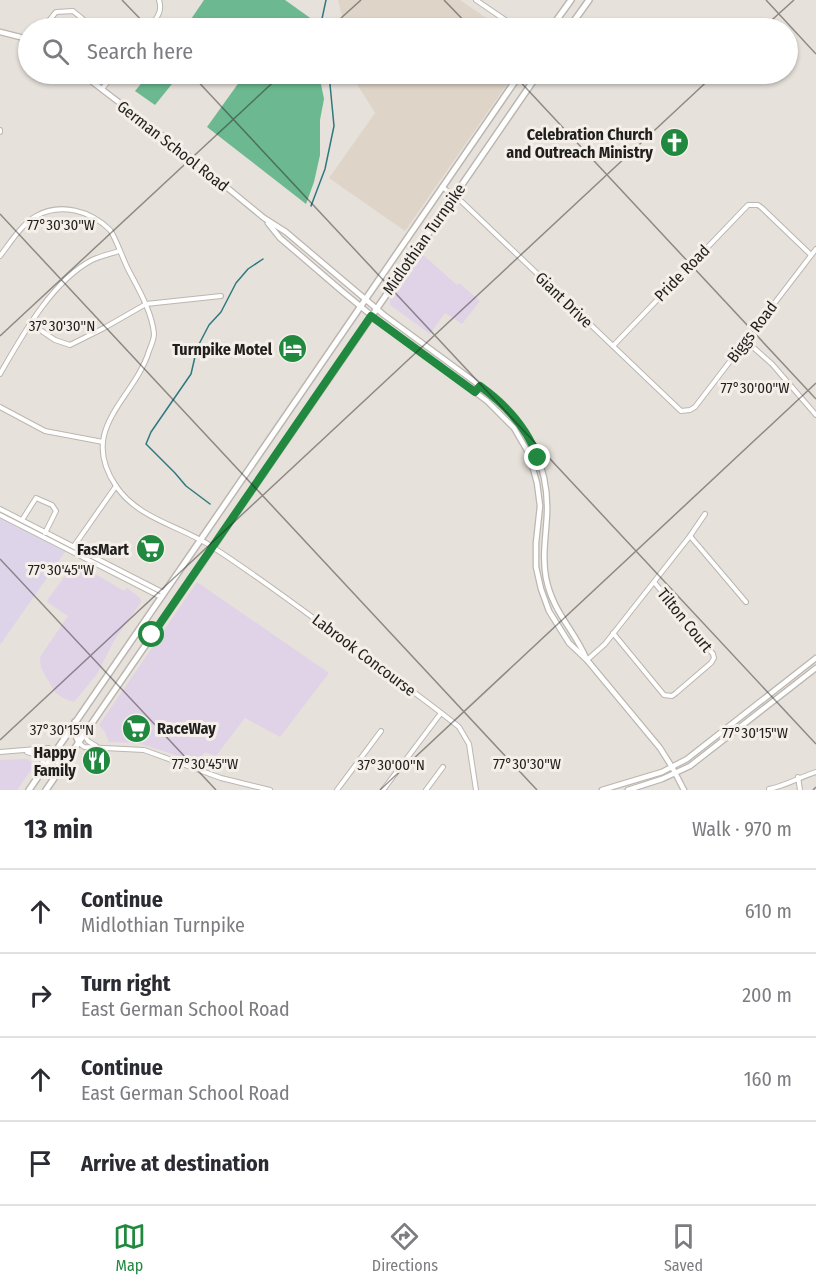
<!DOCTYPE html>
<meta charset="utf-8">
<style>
:root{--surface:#fff;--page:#f7f7f7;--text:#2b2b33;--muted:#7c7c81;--line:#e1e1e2;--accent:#20893f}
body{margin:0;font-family:"Fira Sans Condensed",sans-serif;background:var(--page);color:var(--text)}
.stop{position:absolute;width:18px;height:18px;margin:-14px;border:4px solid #20893f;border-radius:50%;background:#fff}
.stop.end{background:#20893f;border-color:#fff;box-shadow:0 2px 6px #0008}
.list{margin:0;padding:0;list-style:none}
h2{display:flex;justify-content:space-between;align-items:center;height:78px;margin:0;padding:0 24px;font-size:26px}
h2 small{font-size:20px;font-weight:400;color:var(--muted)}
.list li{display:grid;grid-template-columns:39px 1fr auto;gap:18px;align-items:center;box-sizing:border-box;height:84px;padding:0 24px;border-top:2px solid var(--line)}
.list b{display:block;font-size:22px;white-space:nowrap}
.list p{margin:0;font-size:20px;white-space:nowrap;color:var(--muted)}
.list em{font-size:20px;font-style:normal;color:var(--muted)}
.icon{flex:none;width:33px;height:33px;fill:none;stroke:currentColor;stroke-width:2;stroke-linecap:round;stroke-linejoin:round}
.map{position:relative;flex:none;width:816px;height:790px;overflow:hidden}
.search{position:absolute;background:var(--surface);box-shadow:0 2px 4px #0004;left:18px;right:18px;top:18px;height:66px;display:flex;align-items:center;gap:15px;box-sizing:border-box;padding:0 21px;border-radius:33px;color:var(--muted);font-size:22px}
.sheet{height:414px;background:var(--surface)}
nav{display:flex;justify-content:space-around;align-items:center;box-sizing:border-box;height:84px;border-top:2px solid var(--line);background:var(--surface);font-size:16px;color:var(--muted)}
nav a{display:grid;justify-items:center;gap:3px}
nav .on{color:var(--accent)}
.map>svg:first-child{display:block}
.commercial{fill:#e0d3e7}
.built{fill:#dfd4c8}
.education{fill:#ddd4e9}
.forest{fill:#6cb890}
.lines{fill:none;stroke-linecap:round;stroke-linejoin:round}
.stream{stroke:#2e7980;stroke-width:1.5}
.street-casing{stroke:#bcb6b0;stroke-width:6}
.secondary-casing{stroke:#bcb6b0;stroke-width:7}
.primary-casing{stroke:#bcb6b0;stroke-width:8}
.street{stroke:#fff;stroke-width:4}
.secondary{stroke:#fff;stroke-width:4.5}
.primary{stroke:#fff;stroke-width:5}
.route{stroke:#20893f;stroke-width:8}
.ticks{fill:none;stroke:#211f1d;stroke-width:1.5;stroke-opacity:0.45}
.labels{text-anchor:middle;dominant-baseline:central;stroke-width:6;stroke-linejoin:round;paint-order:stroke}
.poi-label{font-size:16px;font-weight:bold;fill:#211f1d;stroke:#f4efe8;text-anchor:end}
.street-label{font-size:16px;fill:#211f1d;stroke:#f4efe8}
.ticks-label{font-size:15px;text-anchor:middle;fill:#211f1d;stroke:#f4efe8;stroke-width:6;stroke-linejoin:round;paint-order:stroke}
</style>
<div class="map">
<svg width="816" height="790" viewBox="0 0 816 790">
<rect width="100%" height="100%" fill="#e7e1db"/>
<!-- commercial -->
<g class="commercial">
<polygon points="422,254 457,285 459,283 480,301 462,324 445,313 430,334 390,305 390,299"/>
<polygon points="75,562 124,591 127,588 140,598 141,602 114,641 97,674 74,702 63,698 55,692 41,668 40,657 68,616 47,602 48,599"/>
<polygon points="197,582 329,673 280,737 245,718 216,756 205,752 197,762 138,743 109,742 105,732 99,725"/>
<polygon points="27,759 31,762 31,770 17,790 0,790 0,760"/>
</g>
<!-- built -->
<g class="built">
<polygon points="338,0 460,0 501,28 345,28"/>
<polygon points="355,74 514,74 405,231 329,178 375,113 358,86"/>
</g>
<!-- education -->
<polygon class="education" points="0,518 65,552 0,645"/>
<!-- forest -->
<g class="forest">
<polygon points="204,0 285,0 313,20 310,28 185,28"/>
<polygon points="149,74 180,74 155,105 135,91"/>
<polygon points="245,74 319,74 324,99 320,120 320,155 314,182 306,204 207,127"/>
</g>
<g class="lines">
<!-- stream -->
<g class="stream">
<polyline points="320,28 326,0"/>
<polyline points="311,206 325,169 334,126 329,74"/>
<polyline points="210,504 186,486 175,473 146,444 151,432 191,374 197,348 209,325 221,312 236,283 248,269 263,259"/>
</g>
<defs>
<g id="street">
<polyline points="476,0 517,28"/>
<polyline points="43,28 56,12 73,11 84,20 86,28"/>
<path d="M149,28C156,19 163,12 159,0"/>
<polyline points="102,89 114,74"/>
<polyline points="0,130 0,132"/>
<polyline points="442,187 460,200 681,411 690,410 695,407 816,249"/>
<path d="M0,256C10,243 21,225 36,216C61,202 91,211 110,230C115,236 124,262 129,271C139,290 152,312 154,334C154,339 151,346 149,351C134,400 77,428 116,486C139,520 182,526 214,548C265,581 313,618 361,653C394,678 427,701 459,727L469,744L476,790"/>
<polyline points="30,323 55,340 70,345 104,328 146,304 221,296"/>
<polyline points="746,341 772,364 816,415"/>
<polyline points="613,346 748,205 758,205 762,208 811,255"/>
<path d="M0,374C22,336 52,281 92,260C100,256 110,254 119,251"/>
<polyline points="0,407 45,431 103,442"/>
<polyline points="0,509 164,593"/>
<polyline points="0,515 161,597"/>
<polyline points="22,520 36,498 52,505 56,511 45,533"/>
<polyline points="690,536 746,602"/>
<polyline points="74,546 116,486"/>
<polyline points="613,633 664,695 672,696 676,693 711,663 714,658 713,654 654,582"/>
<polyline points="587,660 605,644 690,536 705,514"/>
<polyline points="84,735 88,741 96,746"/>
<polyline points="79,743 84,747 144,750 221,778 270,790"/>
<polyline points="0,752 49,748 54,752"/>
<polyline points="27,752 40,756 45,766"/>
<polyline points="798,777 800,790"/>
<path d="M769,789C785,786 800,777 816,772"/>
<polyline points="337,790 381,731"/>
<polyline points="383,790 441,713"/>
<polyline points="426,790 443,767"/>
</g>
<g id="secondary">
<polyline points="0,32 28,39"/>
<path d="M82,74L185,153L264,218L286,232L384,315L494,396C529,425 549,468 547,514C546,536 542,556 546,578C553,613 574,629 587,660"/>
<polyline points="268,223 280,238 343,292 377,320 487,401 514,428 529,454 537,483 540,506 536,543 536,567 541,589 549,611 569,643 587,660 660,748 672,767 684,790"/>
<polyline points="602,790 662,772 687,759 816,658"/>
<polyline points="628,790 662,779 690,766 816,668"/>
</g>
<g id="primary">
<polyline points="551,28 571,0"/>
<polyline points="569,28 589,0"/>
<polyline points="75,722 76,736 79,743"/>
<polyline points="54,752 58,759 59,772"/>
<polyline points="29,790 520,74"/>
<polyline points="46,790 538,74"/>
</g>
</defs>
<!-- street casing -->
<use href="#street" class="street-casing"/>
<!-- secondary casing -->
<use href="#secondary" class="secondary-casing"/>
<!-- primary casing -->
<use href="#primary" class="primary-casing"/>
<!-- street -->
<use href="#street" class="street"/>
<!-- secondary -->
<use href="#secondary" class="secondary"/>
<!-- primary -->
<use href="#primary" class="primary"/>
</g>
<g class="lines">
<!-- route -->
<path class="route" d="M152,635L371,316L475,392L480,386C506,405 527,427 538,458"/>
</g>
<!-- ticks -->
<path class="ticks" d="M122,0L149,28M444,0L471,28M766,0L816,54M330,28L361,0M763,28L794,0M191,74L816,744M513,74L816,399M0,214L537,790M0,336L282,74M0,559L216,790M0,740L715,74M380,790L816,383M813,790L816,787"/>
<!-- icons -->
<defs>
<symbol id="church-disc" viewBox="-11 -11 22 22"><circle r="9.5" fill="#20893f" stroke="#f4efe8"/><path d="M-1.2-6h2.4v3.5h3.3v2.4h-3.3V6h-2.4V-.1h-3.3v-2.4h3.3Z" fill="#fff"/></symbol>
<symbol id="hotel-disc" viewBox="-11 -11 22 22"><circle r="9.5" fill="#20893f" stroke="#f4efe8"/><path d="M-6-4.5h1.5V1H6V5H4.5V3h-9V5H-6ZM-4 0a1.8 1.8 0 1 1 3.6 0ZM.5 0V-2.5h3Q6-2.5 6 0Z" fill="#fff"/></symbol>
<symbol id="supermarket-disc" viewBox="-11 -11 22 22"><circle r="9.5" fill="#20893f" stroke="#f4efe8"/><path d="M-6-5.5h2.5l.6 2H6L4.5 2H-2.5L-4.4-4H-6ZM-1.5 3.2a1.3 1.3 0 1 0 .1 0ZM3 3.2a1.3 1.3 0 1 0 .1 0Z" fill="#fff"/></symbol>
<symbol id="restaurant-disc" viewBox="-11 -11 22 22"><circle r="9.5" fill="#20893f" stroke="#f4efe8"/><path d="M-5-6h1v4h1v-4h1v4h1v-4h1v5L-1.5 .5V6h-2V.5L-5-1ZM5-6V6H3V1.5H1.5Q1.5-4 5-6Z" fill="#fff"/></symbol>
</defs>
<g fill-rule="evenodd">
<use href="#church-disc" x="658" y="126" width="33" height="33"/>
<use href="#hotel-disc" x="276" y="332" width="33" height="33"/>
<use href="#supermarket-disc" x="134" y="532" width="33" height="33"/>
<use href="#supermarket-disc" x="120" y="712" width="33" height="33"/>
<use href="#restaurant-disc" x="80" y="744" width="33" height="33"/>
</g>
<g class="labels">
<!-- poi labels -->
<g class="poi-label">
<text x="653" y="134">Celebration Church<tspan x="653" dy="18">and Outreach Ministry</tspan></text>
<text x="272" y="349">Turnpike Motel</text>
<text x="129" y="549">FasMart</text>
<text x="157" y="728" text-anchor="start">RaceWay</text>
<text x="76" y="752">Happy<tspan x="76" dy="18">Family</tspan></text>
</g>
<!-- street labels -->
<g class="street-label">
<text transform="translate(173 146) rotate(38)">German School Road</text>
<text transform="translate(424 239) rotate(-55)">Midlothian Turnpike</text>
<text transform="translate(682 273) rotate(-46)">Pride Road</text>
<text transform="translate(564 300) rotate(44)">Giant Drive</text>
<text transform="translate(752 332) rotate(-53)">Biggs Road</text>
<text transform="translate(685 620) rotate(51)">Tilton Court</text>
<text transform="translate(364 655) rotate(37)">Labrook Concourse</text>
</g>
</g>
<g class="ticks-label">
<text x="61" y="230">77°30'30"W</text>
<text x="62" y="331">37°30'30"N</text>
<text x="755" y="393">77°30'00"W</text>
<text x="61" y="575">77°30'45"W</text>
<text x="62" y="735">37°30'15"N</text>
<text x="755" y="738">77°30'15"W</text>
<text x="205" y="769">77°30'45"W</text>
<text x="527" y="769">77°30'30"W</text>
<text x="391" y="770">37°30'00"N</text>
</g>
</svg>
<div class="stop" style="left:152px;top:635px"></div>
<div class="stop end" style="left:538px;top:458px"></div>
<div class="search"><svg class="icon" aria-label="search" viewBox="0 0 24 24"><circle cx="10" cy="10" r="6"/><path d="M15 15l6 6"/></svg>Search here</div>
</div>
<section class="sheet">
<h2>13 min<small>Walk · 970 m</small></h2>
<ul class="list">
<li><svg class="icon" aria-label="ahead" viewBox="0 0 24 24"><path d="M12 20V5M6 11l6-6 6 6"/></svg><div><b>Continue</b><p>Midlothian Turnpike</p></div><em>610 m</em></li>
<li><svg class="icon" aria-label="right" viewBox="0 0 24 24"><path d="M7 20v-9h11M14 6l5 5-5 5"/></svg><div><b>Turn right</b><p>East German School Road</p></div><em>200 m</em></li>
<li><svg class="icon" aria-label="ahead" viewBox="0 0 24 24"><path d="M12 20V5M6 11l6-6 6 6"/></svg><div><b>Continue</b><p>East German School Road</p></div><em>160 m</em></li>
<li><svg class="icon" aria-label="arrive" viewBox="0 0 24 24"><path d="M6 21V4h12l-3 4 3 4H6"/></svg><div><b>Arrive at destination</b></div></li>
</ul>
</section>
<nav>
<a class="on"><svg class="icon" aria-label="map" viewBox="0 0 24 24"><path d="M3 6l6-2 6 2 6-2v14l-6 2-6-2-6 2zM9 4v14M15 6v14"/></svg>Map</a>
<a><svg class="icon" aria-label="directions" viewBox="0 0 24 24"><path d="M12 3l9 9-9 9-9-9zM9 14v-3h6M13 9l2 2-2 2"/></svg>Directions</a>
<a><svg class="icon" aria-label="saved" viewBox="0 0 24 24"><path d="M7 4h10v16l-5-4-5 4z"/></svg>Saved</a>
</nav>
